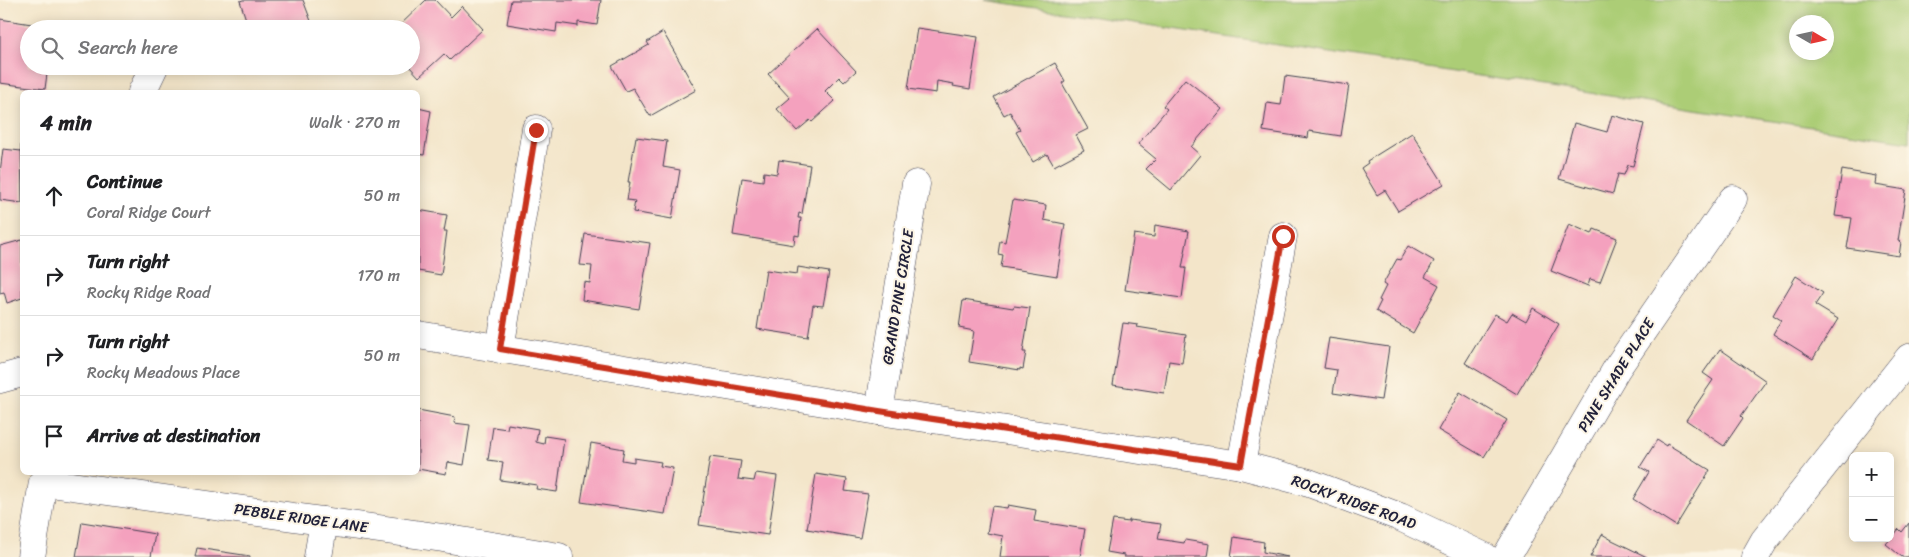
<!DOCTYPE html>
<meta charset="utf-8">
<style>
:root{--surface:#fff;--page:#f6f6f6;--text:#202124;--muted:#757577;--line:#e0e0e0}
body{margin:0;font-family:Sriracha,sans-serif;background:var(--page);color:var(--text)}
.controls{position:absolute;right:15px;bottom:15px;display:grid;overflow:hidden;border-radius:8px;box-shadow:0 2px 12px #0003}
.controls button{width:45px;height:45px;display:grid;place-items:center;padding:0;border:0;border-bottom:1px solid var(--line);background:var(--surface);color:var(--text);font:25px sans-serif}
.compass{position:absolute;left:1789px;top:15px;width:45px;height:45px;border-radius:50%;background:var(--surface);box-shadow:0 2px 12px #0003;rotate:99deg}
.stop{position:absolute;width:15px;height:15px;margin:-11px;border:4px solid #c8321e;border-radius:50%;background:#fff}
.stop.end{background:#c8321e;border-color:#fff;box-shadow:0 1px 5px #0008}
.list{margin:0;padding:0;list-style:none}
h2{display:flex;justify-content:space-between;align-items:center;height:65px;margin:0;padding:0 20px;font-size:21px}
h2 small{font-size:16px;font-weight:400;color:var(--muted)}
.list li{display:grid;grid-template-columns:32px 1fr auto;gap:15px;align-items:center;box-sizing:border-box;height:80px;padding:0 20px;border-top:1px solid var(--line)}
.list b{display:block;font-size:19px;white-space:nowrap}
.list p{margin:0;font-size:16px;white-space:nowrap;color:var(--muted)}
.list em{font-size:16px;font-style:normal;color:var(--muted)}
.icon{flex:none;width:28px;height:28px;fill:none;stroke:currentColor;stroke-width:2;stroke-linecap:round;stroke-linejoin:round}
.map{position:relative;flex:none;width:1909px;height:557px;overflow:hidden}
.search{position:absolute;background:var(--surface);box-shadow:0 2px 12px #0003;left:20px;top:20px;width:400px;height:55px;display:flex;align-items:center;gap:12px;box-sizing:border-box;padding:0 18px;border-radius:28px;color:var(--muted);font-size:19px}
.panel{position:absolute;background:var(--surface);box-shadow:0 2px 12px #0003;left:20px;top:90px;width:400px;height:385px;border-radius:8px}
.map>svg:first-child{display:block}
.green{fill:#accd76;stroke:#677858;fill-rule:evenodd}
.building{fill:#f4a1be}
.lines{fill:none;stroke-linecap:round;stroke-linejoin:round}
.street-casing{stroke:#413f50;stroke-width:29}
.street{stroke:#fff;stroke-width:28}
.route{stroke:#c8321e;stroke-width:6}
.labels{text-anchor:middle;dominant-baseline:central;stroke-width:4;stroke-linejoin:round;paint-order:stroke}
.street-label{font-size:15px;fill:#22223b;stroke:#fcf5e5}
</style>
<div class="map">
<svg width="1909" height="557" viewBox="0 0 1909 557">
<rect width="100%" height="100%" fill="#fcf5e5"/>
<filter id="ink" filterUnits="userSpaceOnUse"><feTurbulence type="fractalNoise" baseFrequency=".02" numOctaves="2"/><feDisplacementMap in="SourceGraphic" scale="10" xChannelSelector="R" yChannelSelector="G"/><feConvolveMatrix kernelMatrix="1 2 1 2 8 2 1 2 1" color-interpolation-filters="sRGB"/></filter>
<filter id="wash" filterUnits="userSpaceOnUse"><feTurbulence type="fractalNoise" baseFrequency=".0096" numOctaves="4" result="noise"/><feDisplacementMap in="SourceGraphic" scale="20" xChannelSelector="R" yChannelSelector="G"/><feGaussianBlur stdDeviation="1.12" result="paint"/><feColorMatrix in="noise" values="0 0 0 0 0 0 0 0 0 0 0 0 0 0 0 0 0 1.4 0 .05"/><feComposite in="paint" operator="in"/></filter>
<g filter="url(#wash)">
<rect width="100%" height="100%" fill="#f3e5c9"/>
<!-- green -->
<path class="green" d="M985,0H1909V142ZM1796,22H1826V52H1796Z"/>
<g id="blocks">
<!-- building -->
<g class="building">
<polygon points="243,0 303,0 314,29 249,29 240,1"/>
<polygon points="426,0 435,0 451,17 462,6 483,29 450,60 444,54 419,77 409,66 411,66 411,29 396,29"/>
<polygon points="511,0 601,0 597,25 578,22 578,26 557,23 556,32 507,24"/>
<polygon points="0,19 57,28 29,29 29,66 48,66 45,89 0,83"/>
<polygon points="917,28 978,37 970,89 953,86 954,84 937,81 936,93 908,89"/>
<polygon points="817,29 856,71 844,82 839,77 825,91 835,101 812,122 810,120 797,131 777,109 790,98 768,74"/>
<polygon points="663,32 696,90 650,116 633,88 626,91 612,66 649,45 647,42"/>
<polygon points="1055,63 1065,81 1062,83 1088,129 1076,135 1084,150 1054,166 1047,154 1033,162 1016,132 1020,130 1010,112 1004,115 994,97"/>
<polygon points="1285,76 1349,85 1341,136 1309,131 1308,138 1263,131 1267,103 1281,105"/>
<polygon points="1185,79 1223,109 1191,147 1200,155 1171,190 1146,169 1156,159 1138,144 1167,109 1163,106"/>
<polygon points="418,108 431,111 424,155 418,154"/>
<polygon points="1612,115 1644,124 1633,166 1628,165 1624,175 1618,174 1613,194 1559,179 1574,123 1607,132"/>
<polygon points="1412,133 1444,184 1398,211 1385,190 1377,195 1361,168 1368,163 1367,161"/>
<polygon points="636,137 667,141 663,167 680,170 672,219 633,212 635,201 627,200 630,182 628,182"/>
<polygon points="21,145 22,203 0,200 0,172 3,149 21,151"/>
<polygon points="779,160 810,165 802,214 799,213 798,218 801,218 799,236 795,235 794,245 733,235 742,178 763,181 764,172 777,174"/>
<polygon points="1842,170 1876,176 1875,185 1906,190 1898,241 1901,242 1899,256 1847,248 1852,218 1835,216"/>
<polygon points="1013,200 1046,205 1044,220 1065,224 1057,276 1001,267 1003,255 998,254 1000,241 1005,242"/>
<polygon points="418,210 447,215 444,231 447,231 441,275 418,271"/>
<polygon points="1569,224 1592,234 1594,229 1617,238 1600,282 1590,279 1588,286 1551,271"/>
<polygon points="1155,225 1189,231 1182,268 1186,268 1182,298 1125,290 1134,234 1154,237"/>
<polygon points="585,234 650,243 639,309 582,300 584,282 590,283 592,266 580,265"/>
<polygon points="22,240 22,298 7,303 4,292 0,293 0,246"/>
<polygon points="1408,246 1434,261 1425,277 1439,285 1413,333 1376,311 1381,301 1379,300 1386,286 1383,284 1397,259 1400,260"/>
<polygon points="798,267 829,272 823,306 813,305 808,337 757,329 766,270 797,274"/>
<polygon points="1796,276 1823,293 1815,305 1838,319 1813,359 1773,334 1781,320 1773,315"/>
<polygon points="963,300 1013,308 1014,306 1030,308 1023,352 1026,352 1023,369 1020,368 1020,370 969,362 974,331 959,328"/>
<polygon points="1533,308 1559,324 1517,394 1465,363 1495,314 1507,321 1512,313 1526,321"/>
<polygon points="1123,323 1138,325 1137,327 1186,335 1182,363 1169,361 1164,393 1113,385"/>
<polygon points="1329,338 1389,347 1381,400 1333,393 1337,370 1324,368"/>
<polygon points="1720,349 1766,381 1741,416 1743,418 1724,446 1686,420 1713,380 1703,373"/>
<polygon points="1460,392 1507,420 1484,457 1438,430"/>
<polygon points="418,410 455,417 454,423 470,425 464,465 448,462 446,474 418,469"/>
<polygon points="508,424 538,429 536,442 544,444 545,436 564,439 557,492 536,489 537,485 500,480 503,462 488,460 493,427 507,429"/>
<polygon points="1657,440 1666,446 1667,444 1710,470 1676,526 1633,499 1649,472 1640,467"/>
<polygon points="591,443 624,449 622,460 634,462 634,458 661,462 660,466 673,468 665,514 581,502"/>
<polygon points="710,457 741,461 738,479 754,481 756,473 777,476 768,535 699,525"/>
<polygon points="816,474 847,479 845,491 868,494 860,538 807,529"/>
<polygon points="1008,505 1036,510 1034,521 1085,529 1080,557 1000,557 1003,536 987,533 992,506 1007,508"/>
<polygon points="1113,520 1129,522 1129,520 1161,524 1158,539 1184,543 1185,540 1209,544 1207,557 1124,557 1124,555 1107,552"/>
<polygon points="82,522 155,534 151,557 76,557"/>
<polygon points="1909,523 1909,557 1902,557 1886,544 1899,529 1902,532"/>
<polygon points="1602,534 1612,540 1647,557 1590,557"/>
<polygon points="1234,537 1264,542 1263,552 1288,557 1231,557"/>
<polygon points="197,548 250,556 250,557 195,557"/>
</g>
</g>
</g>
<g filter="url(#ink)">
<use href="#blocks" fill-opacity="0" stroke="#413f50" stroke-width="1"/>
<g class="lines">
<defs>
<g id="street">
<polyline points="142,92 154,67"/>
<polyline points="418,335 879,411 1241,465 1309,483 1400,517 1485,557"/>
<polyline points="500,349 536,129"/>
<polyline points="0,379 22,373"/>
<polyline points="879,411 916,184"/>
<polyline points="1241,465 1283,236"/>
<polyline points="31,557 43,482 443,538 559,557"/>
<polyline points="318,557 324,521"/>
<polyline points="1506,557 1617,368 1733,199"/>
<polyline points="1755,557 1764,541 1909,358"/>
</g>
</defs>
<!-- street casing -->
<use href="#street" class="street-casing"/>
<!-- street -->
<use href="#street" class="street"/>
</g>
</g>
<g class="lines" filter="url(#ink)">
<!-- route -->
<polyline class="route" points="536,130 500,349 879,411 1241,465 1283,236"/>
</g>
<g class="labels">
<!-- street labels -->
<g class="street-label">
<text transform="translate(898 297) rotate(-81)">GRAND PINE CIRCLE</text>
<text transform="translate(1616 375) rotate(-58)">PINE SHADE PLACE</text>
<text transform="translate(1354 502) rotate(20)">ROCKY RIDGE ROAD</text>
<text transform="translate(301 518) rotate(8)">PEBBLE RIDGE LANE</text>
</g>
</g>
</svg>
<div class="controls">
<button>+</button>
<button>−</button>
</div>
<svg class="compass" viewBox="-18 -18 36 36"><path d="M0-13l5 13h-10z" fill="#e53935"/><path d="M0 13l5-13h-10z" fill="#757577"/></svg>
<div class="stop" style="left:1283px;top:236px"></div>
<div class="stop end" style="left:536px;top:130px"></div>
<div class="search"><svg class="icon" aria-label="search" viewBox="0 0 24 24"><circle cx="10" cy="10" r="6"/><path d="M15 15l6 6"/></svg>Search here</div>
<section class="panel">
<h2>4 min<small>Walk · 270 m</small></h2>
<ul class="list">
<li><svg class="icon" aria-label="ahead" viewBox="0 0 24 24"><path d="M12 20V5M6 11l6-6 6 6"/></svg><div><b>Continue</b><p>Coral Ridge Court</p></div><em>50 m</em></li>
<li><svg class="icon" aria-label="right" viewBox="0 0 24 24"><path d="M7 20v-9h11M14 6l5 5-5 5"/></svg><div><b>Turn right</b><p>Rocky Ridge Road</p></div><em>170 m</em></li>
<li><svg class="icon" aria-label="right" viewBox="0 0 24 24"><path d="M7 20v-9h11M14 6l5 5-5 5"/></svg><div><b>Turn right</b><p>Rocky Meadows Place</p></div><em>50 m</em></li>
<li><svg class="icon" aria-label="arrive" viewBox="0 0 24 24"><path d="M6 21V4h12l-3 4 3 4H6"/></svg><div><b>Arrive at destination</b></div></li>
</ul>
</section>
</div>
